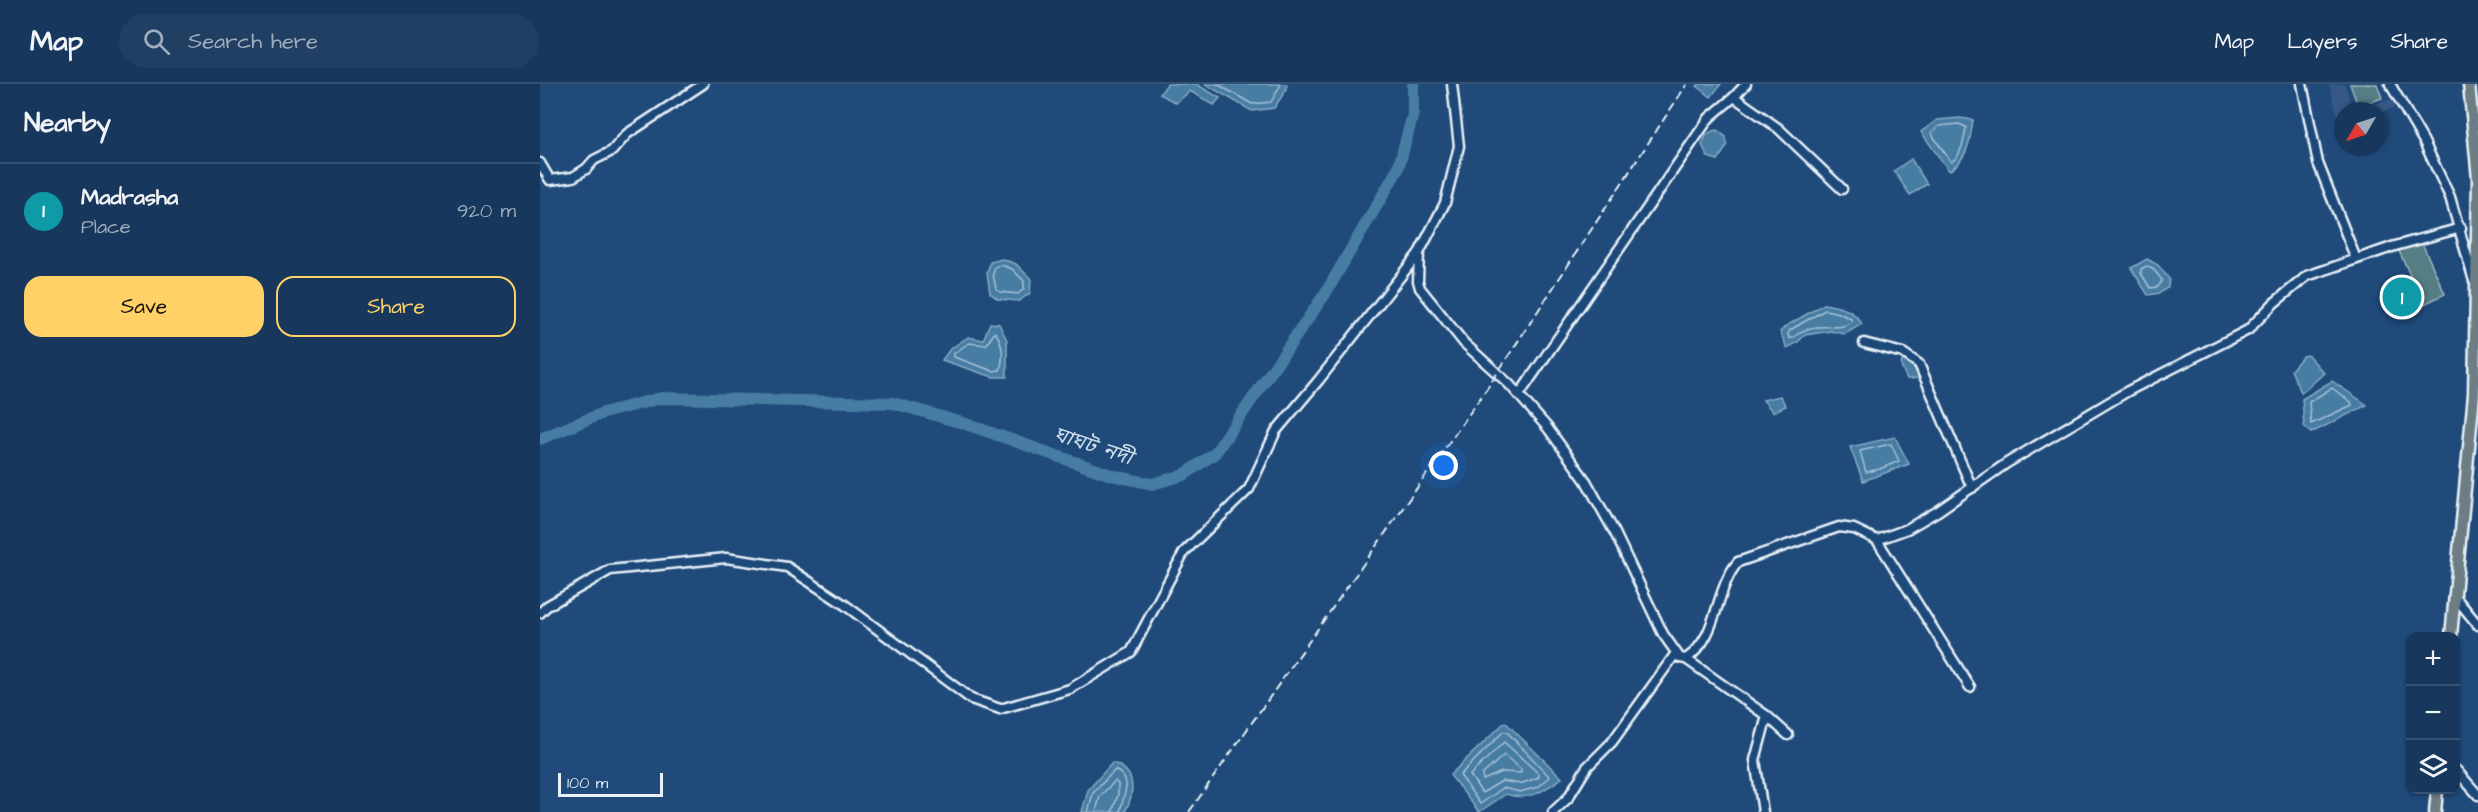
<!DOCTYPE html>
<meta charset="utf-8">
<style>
:root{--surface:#17385c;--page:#203f62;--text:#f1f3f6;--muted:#9eacbb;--line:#365272;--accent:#ffd166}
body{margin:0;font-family:"Architects Daughter","Noto Sans Bengali",sans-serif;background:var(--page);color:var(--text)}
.controls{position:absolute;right:18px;bottom:18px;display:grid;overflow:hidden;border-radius:12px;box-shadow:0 2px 4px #0004}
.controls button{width:54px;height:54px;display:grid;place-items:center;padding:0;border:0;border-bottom:2px solid var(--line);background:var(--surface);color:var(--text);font:30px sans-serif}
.compass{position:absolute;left:1794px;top:18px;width:54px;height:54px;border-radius:50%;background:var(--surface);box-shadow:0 2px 4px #0004;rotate:231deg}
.scale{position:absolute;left:18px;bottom:15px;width:105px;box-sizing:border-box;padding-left:6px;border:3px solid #e8f1f8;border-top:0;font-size:16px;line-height:21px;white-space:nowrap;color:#e8f1f8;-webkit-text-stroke:4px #1f4a7a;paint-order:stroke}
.you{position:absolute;left:904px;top:382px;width:21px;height:21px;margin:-15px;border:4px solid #fff;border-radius:50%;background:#1a73e8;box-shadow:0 0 0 9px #1a73e833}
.badge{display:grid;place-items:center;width:39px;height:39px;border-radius:50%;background:var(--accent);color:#fff;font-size:20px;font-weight:700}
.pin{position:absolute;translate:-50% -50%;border:3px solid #fff;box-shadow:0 2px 6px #0006}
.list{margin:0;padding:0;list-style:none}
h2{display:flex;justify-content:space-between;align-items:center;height:78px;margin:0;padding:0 24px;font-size:26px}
h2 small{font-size:20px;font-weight:400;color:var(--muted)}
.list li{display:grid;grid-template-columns:39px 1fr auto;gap:18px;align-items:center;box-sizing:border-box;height:96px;padding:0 24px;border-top:2px solid var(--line)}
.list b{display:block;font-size:22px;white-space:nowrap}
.list p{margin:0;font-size:20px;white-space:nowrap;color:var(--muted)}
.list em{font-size:20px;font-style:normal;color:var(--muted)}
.actions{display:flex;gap:12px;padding:18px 24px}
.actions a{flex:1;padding:14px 0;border:2px solid var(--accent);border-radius:18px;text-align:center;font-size:21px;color:var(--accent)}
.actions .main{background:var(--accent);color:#111}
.icon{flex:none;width:33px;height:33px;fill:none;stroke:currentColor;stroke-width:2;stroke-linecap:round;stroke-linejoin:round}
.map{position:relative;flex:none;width:1938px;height:728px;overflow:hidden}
header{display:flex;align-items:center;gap:36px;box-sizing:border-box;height:84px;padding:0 30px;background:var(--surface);border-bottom:2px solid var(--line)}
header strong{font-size:28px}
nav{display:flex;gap:33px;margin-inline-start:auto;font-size:21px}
.search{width:420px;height:54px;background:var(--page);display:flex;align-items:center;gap:15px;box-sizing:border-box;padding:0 21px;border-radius:33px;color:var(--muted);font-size:22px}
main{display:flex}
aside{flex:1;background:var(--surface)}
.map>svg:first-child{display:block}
.built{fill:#345887}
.green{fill:#557d84;stroke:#9eb7be;stroke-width:1.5}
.water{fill:#467ca3;stroke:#87abc5;stroke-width:1.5}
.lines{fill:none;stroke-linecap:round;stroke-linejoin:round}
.shore{stroke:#a7c2d6;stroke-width:1.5}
.river{stroke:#467ca3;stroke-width:12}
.minor-casing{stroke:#e8f1f8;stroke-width:13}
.major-casing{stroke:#e8f1f8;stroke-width:15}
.minor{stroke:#1f4a7a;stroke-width:8}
.major{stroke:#6d7d84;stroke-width:10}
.rail{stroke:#e8f1f8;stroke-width:2;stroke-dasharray:9 4.5;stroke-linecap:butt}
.labels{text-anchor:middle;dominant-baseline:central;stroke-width:6;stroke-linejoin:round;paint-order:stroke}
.water-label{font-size:21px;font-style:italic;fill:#d0dfeb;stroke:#1f4a7a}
</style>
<header>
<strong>Map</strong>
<div class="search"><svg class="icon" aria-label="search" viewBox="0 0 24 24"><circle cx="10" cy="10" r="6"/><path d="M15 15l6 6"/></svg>Search here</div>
<nav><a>Map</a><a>Layers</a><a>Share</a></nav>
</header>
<main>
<aside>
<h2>Nearby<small></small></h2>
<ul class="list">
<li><span class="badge" style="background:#0f9aa8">1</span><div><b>Madrasha</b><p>Place</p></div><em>920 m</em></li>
</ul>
<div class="actions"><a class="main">Save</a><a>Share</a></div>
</aside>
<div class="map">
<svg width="1938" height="728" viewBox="0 0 1938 728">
<rect width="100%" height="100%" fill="#1f4a7a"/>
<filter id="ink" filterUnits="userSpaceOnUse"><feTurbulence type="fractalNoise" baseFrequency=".0167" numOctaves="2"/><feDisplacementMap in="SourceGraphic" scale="12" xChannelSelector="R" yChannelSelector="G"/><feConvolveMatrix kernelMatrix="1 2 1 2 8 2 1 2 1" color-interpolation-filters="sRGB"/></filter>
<g filter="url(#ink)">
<!-- built -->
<polygon class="built" points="1789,0 1805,0 1812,26 1852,15 1855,24 1839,29 1839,27 1803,27 1803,40 1800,41"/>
<!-- green -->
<g class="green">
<polygon points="1810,0 1837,0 1842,14 1818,22"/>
<polygon points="1881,157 1905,210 1876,224 1863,197 1871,193 1859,167"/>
</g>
<!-- water -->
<g class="water">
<polygon points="627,0 656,0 680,14 674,21 650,7 636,19 620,10"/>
<polygon points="665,0 747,0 746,6 734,24 712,27"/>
<polygon points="1159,0 1181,0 1171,13 1157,2"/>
<path d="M1420,34L1433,36C1430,58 1428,74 1409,87L1381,48L1397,36Z"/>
<path d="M1177,46L1186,53L1187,62L1178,76L1168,73L1162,61C1165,52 1167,48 1177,46Z"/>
<polygon points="1371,75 1387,100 1370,111 1354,87"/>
<polygon points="462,175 476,180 491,195 490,209 479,217 458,215 450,209 447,189 450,178"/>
<polygon points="1607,175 1618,181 1629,195 1628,203 1620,209 1608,211 1591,184"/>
<path d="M1284,220C1299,223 1314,225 1322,240L1305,250L1291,247L1265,251L1257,259L1247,264L1240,248L1246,242Z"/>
<polygon points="450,239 459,240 467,256 467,293 453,293 402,276 410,265 428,253 443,256"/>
<polygon points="1371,269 1381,294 1367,295 1361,282 1363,272"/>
<polygon points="1768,271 1784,289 1764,307 1761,308 1751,286 1763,272"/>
<polygon points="1792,297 1827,321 1771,349 1764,342 1762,315"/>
<polygon points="1240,312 1246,322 1233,328 1223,316"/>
<polygon points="1355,353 1369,380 1323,397 1310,363"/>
<path d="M965,638L1022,694C1003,707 989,718 966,710L939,728L910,691Z"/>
<path d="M572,679C597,686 595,709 585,728H542L548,706Z"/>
</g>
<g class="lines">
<!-- shore -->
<g class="shore">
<polyline points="677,0 712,20 731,18 741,0"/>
<path d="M1419,40L1426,43C1425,54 1421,73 1411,78L1391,49L1399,42Z"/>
<polygon points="461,181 472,185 484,197 484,205 478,210 460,208 456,205 453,190 455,183"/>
<polygon points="1607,182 1614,186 1622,196 1618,203 1610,204 1601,189 1601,185"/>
<path d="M1285,226L1299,229L1311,235L1312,238C1296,250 1275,233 1253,254H1249L1248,250L1250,246Z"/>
<path d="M455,248C463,258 464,274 460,286L453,287L414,273V269L429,259L446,261Z"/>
<polygon points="1792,304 1811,318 1812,321 1771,340 1769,318"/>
<polygon points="1351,360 1359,377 1340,385 1326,388 1320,367"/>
<polygon points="963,648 967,648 1010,693 998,703 980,708 963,704 940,720 920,691"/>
<polygon points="964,658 998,689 999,693 980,700 962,697 942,709 930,691"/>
<polygon points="964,671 981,685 981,689 962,688 943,696 942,691"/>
<path d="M548,728L553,709L575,686C595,696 582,713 580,728"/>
<polyline points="556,728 560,712 575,697 578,700 578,711 572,728"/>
</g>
<!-- river -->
<polyline class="river" points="0,355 63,329 121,314 353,319 426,340 571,391 612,400 644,391 675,369 785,210 858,85 873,30 873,0"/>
<defs>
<g id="minor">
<polyline points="1762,0 1778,79 1816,175"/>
<polyline points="1850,0 1883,56 1910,113 1934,197"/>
<polyline points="1194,13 1238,44 1302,105"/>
<polyline points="0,79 10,96 33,93 46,85 54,76 72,67 87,50 163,0"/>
<path d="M879,169L878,197L880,204L924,259L969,300L1007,343L1046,397L1075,449L1123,550L1140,574L1146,575C1179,553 1174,506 1198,478L1299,443L1314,445L1337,456L1367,445L1398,427L1467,379L1588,307L1708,246L1734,219L1767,192L1855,162L1921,144"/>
<polyline points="1324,259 1363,269 1379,280 1432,404"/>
<polyline points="979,311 1169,34 1194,13 1206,0"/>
<polyline points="1337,456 1430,603"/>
<polyline points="1915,513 1938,541"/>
<polyline points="0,529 7,522 70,486 186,474 247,483 305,521 431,615 460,625 530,605 591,568 644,468 709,405 736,347 778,297 879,169 905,119 919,62 912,0"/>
<polyline points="1146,575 1227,632 1215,676 1223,728"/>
<polyline points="1227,632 1248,651"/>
<polyline points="1916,686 1938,711"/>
<polyline points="1013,728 1028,714 1047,683 1072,658 1136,569"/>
</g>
<g id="major">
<polyline points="1911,552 1934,310 1938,95 1929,0"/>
<polyline points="1895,728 1897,706"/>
</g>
</defs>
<!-- minor casing -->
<use href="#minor" class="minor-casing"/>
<!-- major casing -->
<use href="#major" class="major-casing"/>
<!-- minor -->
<use href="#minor" class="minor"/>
<!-- major -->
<use href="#major" class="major"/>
<!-- rail -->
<polyline class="rail" points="649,728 948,303 1147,0"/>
</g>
</g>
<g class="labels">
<!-- water labels -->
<g class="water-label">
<text transform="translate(553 362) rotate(18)">ঘাঘট নদী</text>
</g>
</g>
</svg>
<div class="controls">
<button>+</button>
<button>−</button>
<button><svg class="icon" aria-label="layers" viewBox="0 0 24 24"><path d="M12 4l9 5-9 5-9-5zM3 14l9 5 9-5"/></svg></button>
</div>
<svg class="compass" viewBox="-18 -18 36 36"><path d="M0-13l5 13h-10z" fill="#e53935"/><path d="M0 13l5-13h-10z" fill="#9eacbb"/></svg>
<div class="scale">100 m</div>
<div class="you"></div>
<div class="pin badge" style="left:1862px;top:213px;background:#0f9aa8">1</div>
</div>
</main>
